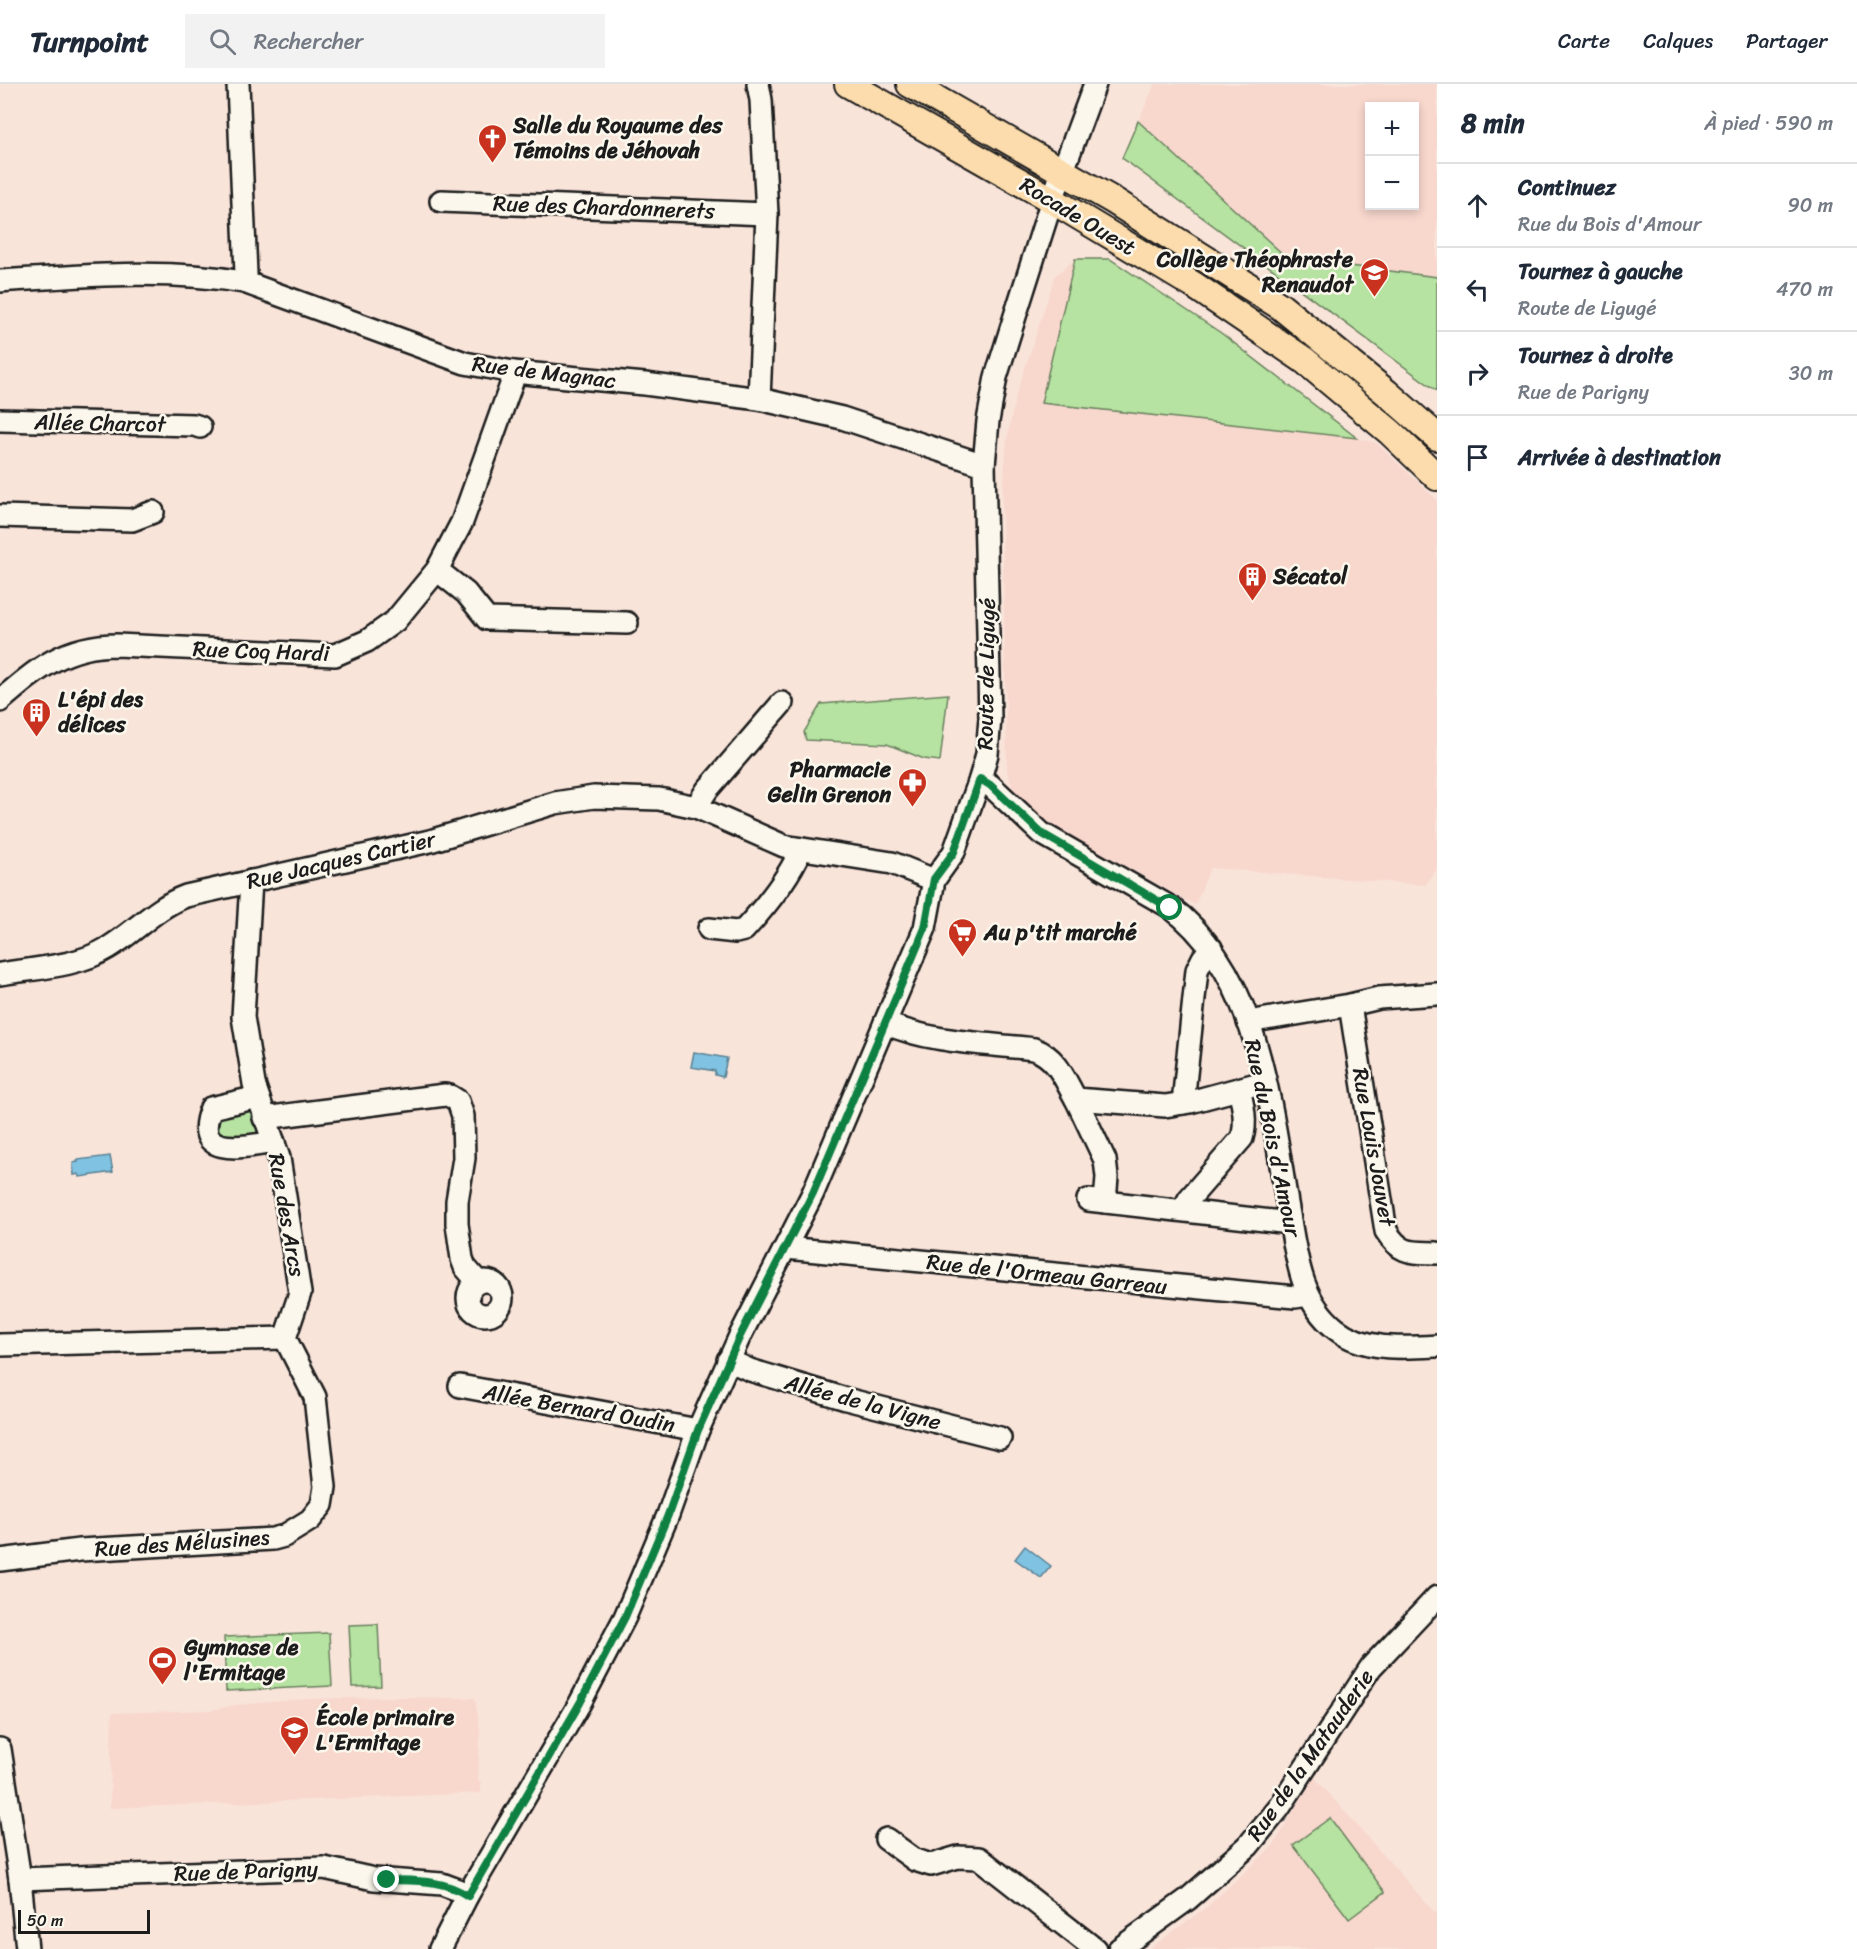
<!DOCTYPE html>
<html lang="fr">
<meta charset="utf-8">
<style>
:root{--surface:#fff;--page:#f2f2f3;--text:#1f2937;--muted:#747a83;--line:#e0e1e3}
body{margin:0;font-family:Sriracha,sans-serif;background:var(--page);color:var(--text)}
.controls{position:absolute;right:18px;top:18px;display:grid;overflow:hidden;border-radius:0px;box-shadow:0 3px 9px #0003}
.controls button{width:54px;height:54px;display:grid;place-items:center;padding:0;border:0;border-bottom:2px solid var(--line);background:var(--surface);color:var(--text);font:30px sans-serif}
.scale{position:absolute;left:18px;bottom:15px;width:132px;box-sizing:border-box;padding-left:6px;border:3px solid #1c1c1c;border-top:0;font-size:16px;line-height:21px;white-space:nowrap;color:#1c1c1c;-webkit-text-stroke:4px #fbf7ec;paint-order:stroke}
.stop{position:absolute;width:18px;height:18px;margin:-14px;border:4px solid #0b8043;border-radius:50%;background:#fff}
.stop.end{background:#0b8043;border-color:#fff;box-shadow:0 2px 6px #0008}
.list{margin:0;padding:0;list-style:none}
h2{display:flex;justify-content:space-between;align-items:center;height:78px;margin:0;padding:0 24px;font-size:26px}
h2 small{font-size:20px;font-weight:400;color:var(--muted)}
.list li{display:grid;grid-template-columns:39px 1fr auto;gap:18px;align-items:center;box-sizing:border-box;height:84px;padding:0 24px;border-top:2px solid var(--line)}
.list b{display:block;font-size:22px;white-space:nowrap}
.list p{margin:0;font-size:20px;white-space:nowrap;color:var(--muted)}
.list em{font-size:20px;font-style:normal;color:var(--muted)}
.icon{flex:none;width:33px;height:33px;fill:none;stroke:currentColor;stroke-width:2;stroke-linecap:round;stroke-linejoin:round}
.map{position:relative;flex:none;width:1437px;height:1865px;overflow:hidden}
header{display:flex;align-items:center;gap:36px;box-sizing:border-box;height:84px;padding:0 30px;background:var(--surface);border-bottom:2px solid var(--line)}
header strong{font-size:28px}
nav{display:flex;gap:33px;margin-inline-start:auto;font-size:21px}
.search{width:420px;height:54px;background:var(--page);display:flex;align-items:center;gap:15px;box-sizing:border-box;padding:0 21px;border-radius:0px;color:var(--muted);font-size:22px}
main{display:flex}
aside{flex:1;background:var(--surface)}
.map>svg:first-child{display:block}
.built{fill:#f8d7cd;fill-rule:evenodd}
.green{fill:#b6e3a1;stroke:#69805e;stroke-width:1.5}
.water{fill:#80c2e1;stroke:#588092;stroke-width:1.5}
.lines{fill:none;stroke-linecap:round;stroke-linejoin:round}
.minor-casing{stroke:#1c1c1c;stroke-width:26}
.major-casing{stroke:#1c1c1c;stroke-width:30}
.minor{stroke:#fbf7ec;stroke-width:21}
.major{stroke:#fcdcac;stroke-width:26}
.route{stroke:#0b8043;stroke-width:8}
.labels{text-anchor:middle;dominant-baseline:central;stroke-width:5;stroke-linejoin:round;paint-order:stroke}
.poi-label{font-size:22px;font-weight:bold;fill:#1c1c1c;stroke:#fbf7ec;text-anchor:start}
.street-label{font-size:22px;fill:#1c1c1c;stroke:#fbf7ec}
</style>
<header>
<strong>Turnpoint</strong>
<div class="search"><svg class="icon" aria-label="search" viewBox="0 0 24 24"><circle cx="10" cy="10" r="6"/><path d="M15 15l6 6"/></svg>Rechercher</div>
<nav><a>Carte</a><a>Calques</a><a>Partager</a></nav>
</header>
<main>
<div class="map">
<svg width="1437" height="1865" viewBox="0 0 1437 1865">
<rect width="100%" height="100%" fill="#f9e4da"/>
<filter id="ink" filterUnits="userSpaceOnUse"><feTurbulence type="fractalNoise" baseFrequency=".0167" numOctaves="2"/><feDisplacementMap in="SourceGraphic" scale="12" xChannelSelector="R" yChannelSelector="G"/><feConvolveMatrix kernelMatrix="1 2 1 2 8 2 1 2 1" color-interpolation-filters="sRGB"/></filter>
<g filter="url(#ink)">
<!-- built -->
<g class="built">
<path d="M1155,0H1437V307L1122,74ZM1370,22H1414V122H1370Z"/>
<polygon points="1075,175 1110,175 1221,249 1357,354 1376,359 1437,416 1437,785 1425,801 1210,784 1195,821 1046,738 1015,710 1007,687 1002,421 1007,356 1015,315 1055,192"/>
<polygon points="393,1613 475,1614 480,1647 478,1697 481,1698 481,1709 110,1724 112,1629 212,1626 235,1621 309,1615"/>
<polygon points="1314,1693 1435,1829 1437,1828 1437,1865 1149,1865 1208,1822 1273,1762"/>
</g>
<!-- green -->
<g class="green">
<polygon points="1138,37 1287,174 1437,193 1437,307 1122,74"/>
<polygon points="1075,175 1110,175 1221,249 1357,354 1041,319"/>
<polygon points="948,610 940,677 924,675 887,660 806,656 804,648 821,620"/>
<polygon points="253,1025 259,1049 257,1054 222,1058 214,1038 216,1031"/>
<polygon points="378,1540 381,1602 352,1603 349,1541"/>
<polygon points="329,1549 332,1602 226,1607 224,1553"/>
<polygon points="1330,1734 1385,1808 1349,1835 1293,1761"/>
</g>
<!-- water -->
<g class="water">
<polygon points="694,968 727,974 723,993 715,991 715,987 691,983"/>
<polygon points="110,1072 113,1088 80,1093 79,1090 74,1091 73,1079 78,1078 77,1076"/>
<polygon points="1025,1462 1051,1482 1041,1494 1015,1475"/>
</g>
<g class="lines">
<defs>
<g id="minor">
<polyline points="238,0 246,190 244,198"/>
<polyline points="758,0 761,16 767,130 759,315"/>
<polyline points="441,117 767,130"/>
<path d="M0,197C81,192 163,184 244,198L465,279L513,288L645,300L759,315L842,334L984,381"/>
<polyline points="0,336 194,341 200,343"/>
<polyline points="0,432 132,436 153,428"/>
<polyline points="437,486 466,509 487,535 627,539"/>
<path d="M0,617C37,585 65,561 117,561L335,571L367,557L395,537L437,486L462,438L512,298L513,288"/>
<path d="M980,695L990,701L1041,749L1170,823C1259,889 1271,1024 1288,1125C1296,1168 1299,1216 1336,1245C1364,1267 1404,1264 1437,1262"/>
<polyline points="696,723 707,706 782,619"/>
<path d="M709,845L736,848L744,846C765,823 789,794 801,765"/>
<path d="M0,890C35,884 77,883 108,864C135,848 156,823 186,812L430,757L555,719L594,713L659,715L696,723L784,762L892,779L934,796"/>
<path d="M1350,921L1386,1147C1401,1171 1411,1168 1437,1169"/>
<polyline points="1248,938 1350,921 1379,914 1437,910"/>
<path d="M885,939C931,959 984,959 1034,965C1058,974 1064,995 1076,1015L1165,1022L1190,1018L1264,998"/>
<path d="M258,1013L211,1024C190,1075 245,1063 274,1058"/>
<polyline points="1076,1015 1105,1076 1107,1093 1105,1118"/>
<polyline points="1183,1019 1197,886 1203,874 1211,864"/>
<polyline points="264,1034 445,1011 450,1012 458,1017 463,1032 464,1074 457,1117 457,1140 462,1175 465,1183 478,1198"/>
<polyline points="1088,1116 1290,1139"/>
<path d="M1183,1126L1189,1115L1242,1054C1247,1038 1243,1021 1239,1005"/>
<polyline points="786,1164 1295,1213 1308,1211"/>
<circle cx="485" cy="1214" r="17"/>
<polyline points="0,1261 285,1254 300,1209 279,1074 254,1000 243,933 251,797"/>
<polyline points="728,1276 750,1286 846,1315 1000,1354"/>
<polyline points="460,1302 698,1346"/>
<polyline points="0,1476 80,1466 273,1455 284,1452 310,1436 322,1421 325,1403 315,1313 285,1254"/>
<polyline points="0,1665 20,1795 27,1865"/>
<polyline points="886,1755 915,1776 931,1781 958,1773 979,1774 1095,1865"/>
<polyline points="20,1795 324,1784 374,1795 442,1800 458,1806 467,1812"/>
<polyline points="440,1865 467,1812 580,1619 625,1533 668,1431 698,1346 739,1254 813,1109 925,844 934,796 954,768 980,695 987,670 990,634 984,381 988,337 996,293 1016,229 1052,116 1095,0"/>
<polyline points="1119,1865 1188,1815 1248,1762 1279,1724 1371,1583 1437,1513"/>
</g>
<g id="major">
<polyline points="848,0 1052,116 1195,202 1304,276 1390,348 1437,393"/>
<polyline points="910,0 1114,117 1280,222 1387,309 1437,353"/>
</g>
</defs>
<!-- minor casing -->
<use href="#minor" class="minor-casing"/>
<!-- major casing -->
<use href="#major" class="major-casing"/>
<!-- minor -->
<use href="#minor" class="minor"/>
<!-- major -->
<use href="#major" class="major"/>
</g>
</g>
<g class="lines" filter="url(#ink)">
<!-- route -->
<path class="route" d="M387,1796C416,1797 443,1795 468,1812L580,1619L625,1533L668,1431L698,1346L739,1254L813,1109L899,906L925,844L934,795L954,768L980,695L990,701L1041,749L1170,824"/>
</g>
<!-- icons -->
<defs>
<symbol id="church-pin" viewBox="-11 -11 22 30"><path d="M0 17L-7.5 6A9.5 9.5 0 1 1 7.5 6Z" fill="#c8321e" stroke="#fbf7ec"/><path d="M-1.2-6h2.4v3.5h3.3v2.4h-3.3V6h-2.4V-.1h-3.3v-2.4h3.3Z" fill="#fff"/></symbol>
<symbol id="school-pin" viewBox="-11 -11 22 30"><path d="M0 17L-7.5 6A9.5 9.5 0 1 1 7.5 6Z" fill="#c8321e" stroke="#fbf7ec"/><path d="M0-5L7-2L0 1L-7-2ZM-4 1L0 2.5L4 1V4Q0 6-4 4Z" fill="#fff"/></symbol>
<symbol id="building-pin" viewBox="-11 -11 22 30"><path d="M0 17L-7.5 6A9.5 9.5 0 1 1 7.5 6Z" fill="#c8321e" stroke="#fbf7ec"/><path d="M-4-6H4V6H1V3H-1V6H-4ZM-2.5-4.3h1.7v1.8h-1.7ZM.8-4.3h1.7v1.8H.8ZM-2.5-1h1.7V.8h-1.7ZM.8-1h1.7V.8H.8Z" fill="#fff"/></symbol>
<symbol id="pharmacy-pin" viewBox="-11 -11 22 30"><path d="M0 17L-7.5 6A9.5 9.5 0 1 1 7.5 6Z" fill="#c8321e" stroke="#fbf7ec"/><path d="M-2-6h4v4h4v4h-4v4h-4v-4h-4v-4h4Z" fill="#fff"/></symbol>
<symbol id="supermarket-pin" viewBox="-11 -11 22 30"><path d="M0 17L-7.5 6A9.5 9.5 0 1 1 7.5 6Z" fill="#c8321e" stroke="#fbf7ec"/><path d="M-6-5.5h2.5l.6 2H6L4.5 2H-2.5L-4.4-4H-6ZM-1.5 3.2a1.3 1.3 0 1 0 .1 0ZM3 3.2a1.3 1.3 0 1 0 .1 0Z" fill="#fff"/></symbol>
<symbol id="stadium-pin" viewBox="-11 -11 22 30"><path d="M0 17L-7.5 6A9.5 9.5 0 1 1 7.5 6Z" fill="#c8321e" stroke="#fbf7ec"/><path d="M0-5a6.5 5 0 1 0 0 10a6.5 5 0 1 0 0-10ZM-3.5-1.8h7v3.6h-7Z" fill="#fff"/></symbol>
</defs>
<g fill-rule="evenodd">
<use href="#church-pin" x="476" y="38" width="33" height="45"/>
<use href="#school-pin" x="1358" y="172" width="33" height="45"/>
<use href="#building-pin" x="1236" y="476" width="33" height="45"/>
<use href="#building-pin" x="20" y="612" width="33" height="45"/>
<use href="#pharmacy-pin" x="896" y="682" width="33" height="45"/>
<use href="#supermarket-pin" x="946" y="832" width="33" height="45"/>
<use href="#stadium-pin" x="146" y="1560" width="33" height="45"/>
<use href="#school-pin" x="278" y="1630" width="33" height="45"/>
</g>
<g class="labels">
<!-- poi labels -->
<g class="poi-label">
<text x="513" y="41">Salle du Royaume des<tspan x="513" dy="25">Témoins de Jéhovah</tspan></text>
<text x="1353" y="175" text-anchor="end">Collège Théophraste<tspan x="1353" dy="25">Renaudot</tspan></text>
<text x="1273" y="492">Sécatol</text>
<text x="58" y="615">L'épi des<tspan x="58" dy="25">délices</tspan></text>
<text x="891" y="685" text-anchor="end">Pharmacie<tspan x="891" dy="25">Gelin Grenon</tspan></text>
<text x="984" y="848">Au p'tit marché</text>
<text x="184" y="1563">Gymnase de<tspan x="184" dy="25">l'Ermitage</tspan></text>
<text x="316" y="1633">École primaire<tspan x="316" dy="25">L'Ermitage</tspan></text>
</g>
<!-- street labels -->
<g class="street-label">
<text transform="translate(604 123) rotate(2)">Rue des Chardonnerets</text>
<text transform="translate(1078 132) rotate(31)">Rocade Ouest</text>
<text transform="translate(544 288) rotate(7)">Rue de Magnac</text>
<text transform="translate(100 339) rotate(1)">Allée Charcot</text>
<text transform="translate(261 567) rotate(2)">Rue Coq Hardi</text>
<text transform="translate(986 590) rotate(-89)">Route de Ligugé</text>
<text transform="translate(341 776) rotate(-13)">Rue Jacques Cartier</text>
<text transform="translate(1273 1054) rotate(78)">Rue du Bois d'Amour</text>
<text transform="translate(1374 1063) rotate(80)">Rue Louis Jouvet</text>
<text transform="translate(287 1131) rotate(80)">Rue des Arcs</text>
<text transform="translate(1047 1190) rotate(6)">Rue de l'Ormeau Garreau</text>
<text transform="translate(863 1318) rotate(15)">Allée de la Vigne</text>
<text transform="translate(579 1324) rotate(10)">Allée Bernard Oudin</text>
<text transform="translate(182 1459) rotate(-4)">Rue des Mélusines</text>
<text transform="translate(1310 1671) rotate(-55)">Rue de la Matauderie</text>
<text transform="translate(246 1787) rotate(-2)">Rue de Parigny</text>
</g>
</g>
</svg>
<div class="controls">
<button>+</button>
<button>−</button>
</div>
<div class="scale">50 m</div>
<div class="stop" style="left:1170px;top:824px"></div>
<div class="stop end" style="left:387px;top:1796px"></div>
</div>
<aside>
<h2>8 min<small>À pied · 590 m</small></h2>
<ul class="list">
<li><svg class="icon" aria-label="ahead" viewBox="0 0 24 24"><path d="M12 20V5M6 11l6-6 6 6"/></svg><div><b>Continuez</b><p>Rue du Bois d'Amour</p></div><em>90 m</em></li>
<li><svg class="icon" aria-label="left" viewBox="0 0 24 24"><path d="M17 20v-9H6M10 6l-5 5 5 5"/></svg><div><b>Tournez à gauche</b><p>Route de Ligugé</p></div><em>470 m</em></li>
<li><svg class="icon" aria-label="right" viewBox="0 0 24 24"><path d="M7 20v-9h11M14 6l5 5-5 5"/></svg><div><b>Tournez à droite</b><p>Rue de Parigny</p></div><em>30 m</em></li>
<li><svg class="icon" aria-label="arrive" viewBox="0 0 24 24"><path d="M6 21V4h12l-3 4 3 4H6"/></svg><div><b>Arrivée à destination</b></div></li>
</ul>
</aside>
</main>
